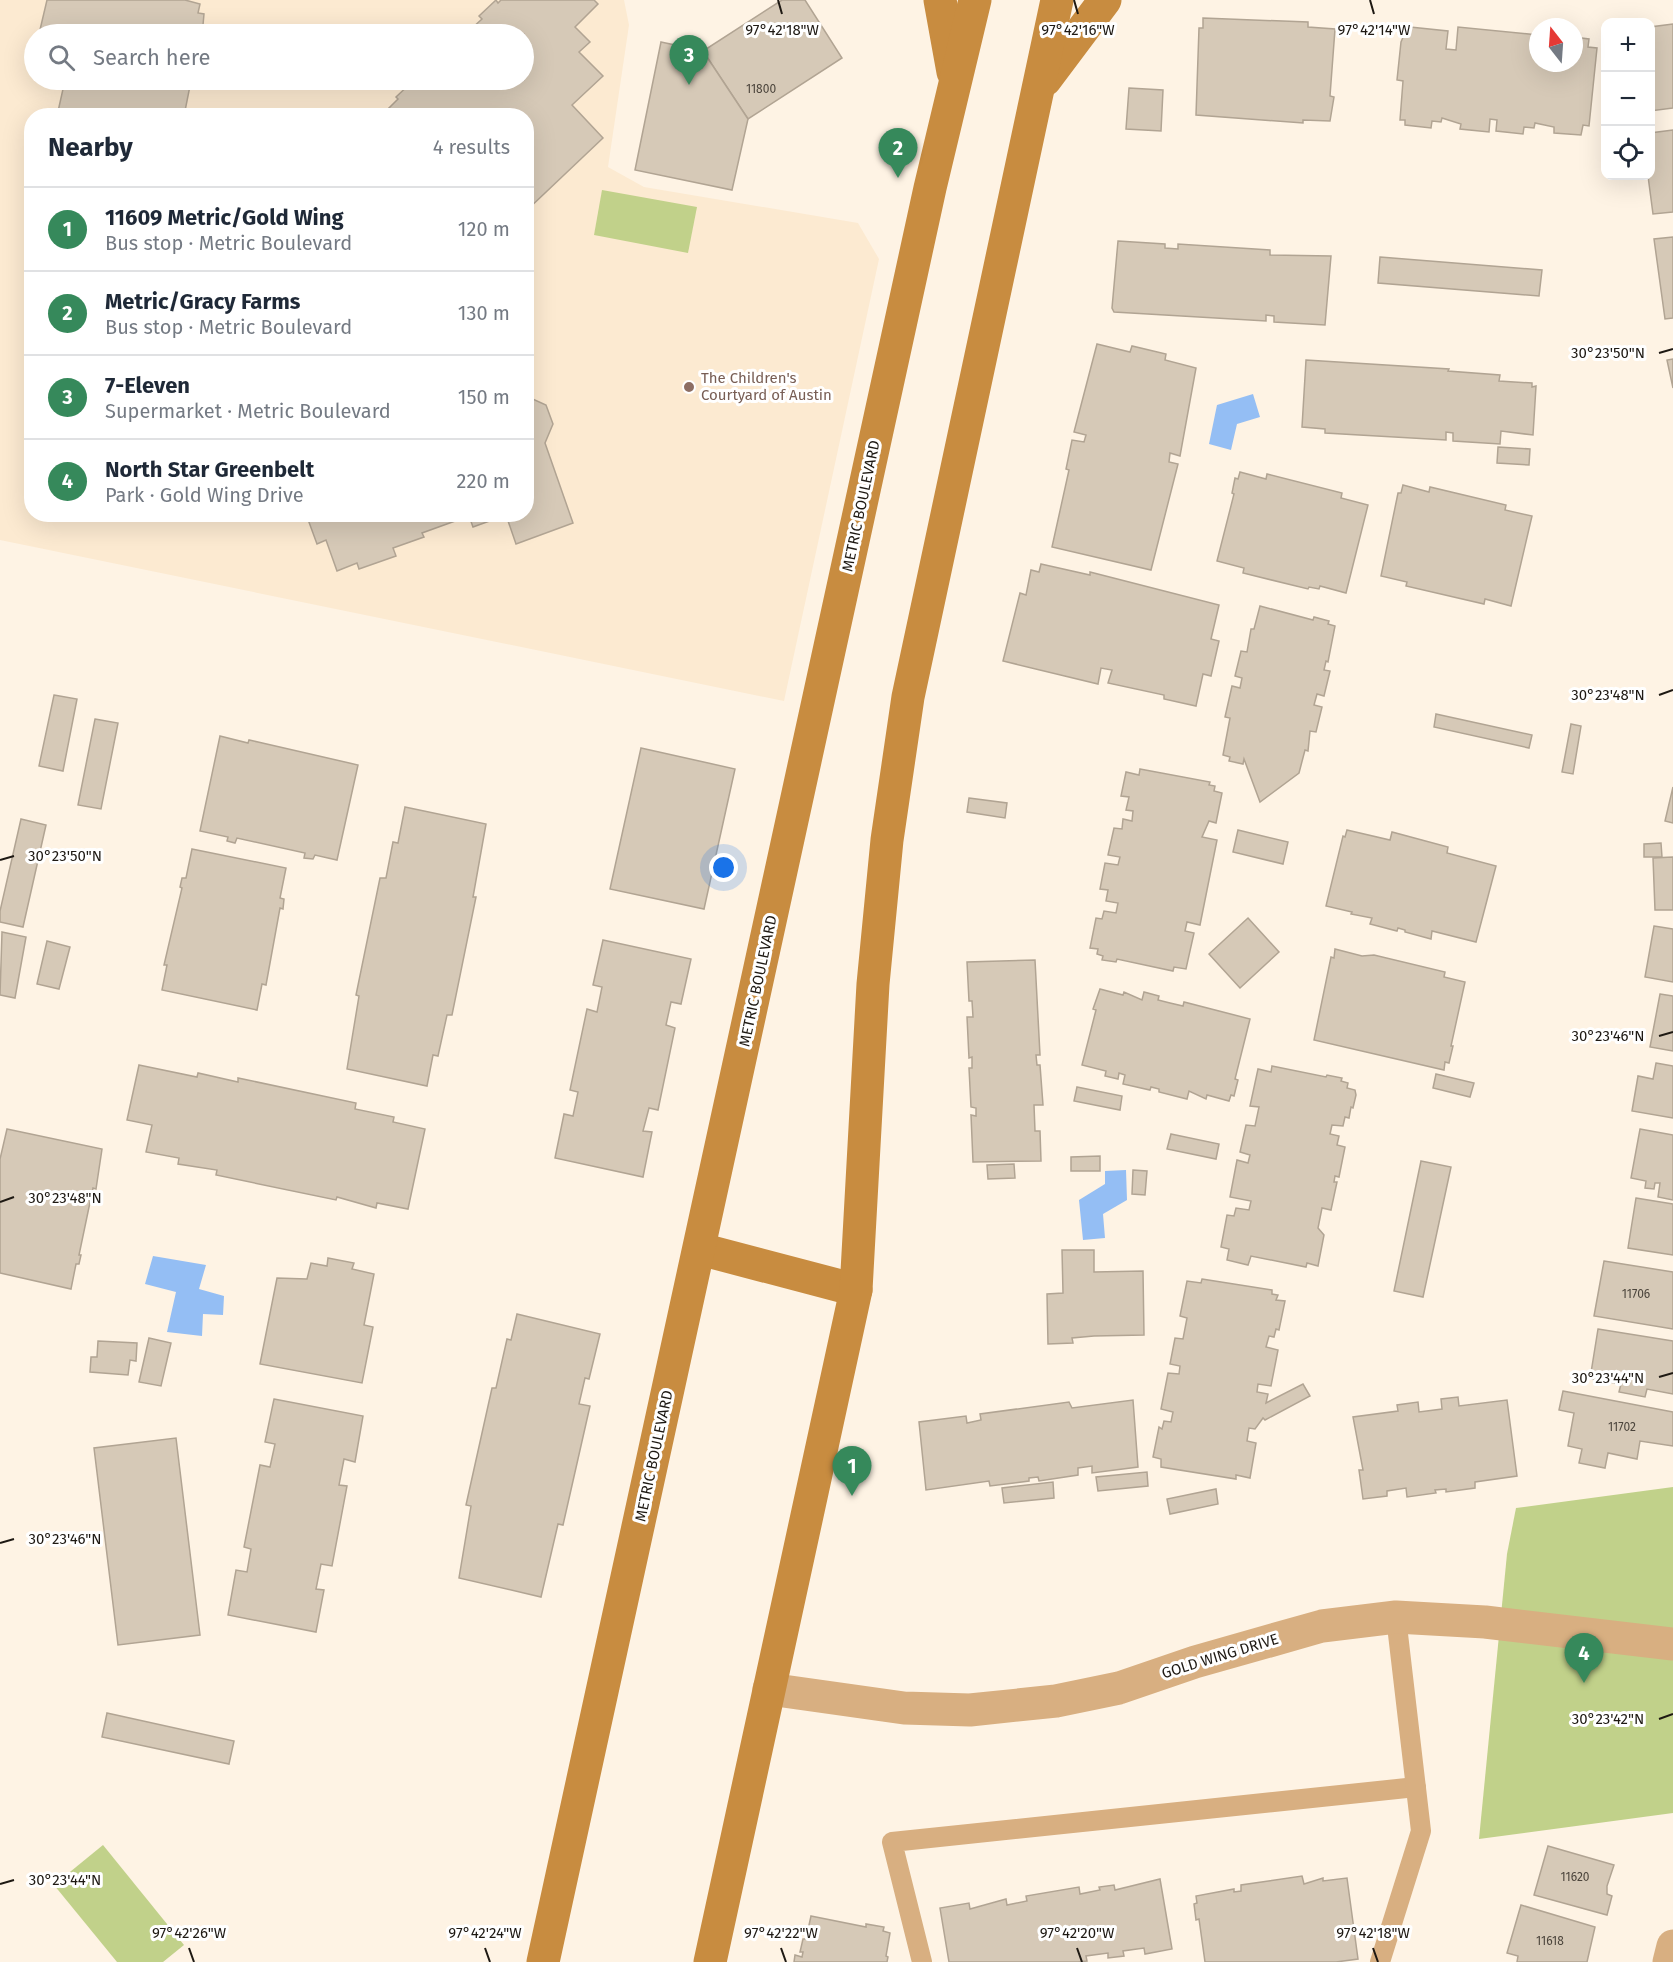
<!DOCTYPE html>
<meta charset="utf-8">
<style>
:root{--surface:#fff;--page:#f2f2f3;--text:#1f2937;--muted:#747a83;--line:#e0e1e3;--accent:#36895b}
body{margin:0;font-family:"Fira Sans",sans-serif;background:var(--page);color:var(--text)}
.controls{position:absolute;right:18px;top:18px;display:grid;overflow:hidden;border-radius:12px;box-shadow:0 6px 24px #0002}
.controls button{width:54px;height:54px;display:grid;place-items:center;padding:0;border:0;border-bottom:2px solid var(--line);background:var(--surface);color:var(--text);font:30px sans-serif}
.compass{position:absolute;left:1529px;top:18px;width:54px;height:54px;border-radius:50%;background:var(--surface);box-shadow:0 6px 24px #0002;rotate:343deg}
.you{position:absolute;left:724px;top:868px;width:21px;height:21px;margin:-15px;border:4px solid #fff;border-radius:50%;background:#1a73e8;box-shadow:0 0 0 9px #1a73e833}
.badge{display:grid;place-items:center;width:39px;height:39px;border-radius:50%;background:var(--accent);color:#fff;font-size:20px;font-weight:700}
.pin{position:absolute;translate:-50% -50px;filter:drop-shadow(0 2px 3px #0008)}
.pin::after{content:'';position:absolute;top:32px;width:21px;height:18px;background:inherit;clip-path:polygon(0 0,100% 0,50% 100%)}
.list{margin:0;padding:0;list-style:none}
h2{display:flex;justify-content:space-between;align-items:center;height:78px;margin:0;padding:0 24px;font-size:26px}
h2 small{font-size:20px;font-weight:400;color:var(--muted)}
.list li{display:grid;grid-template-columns:39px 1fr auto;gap:18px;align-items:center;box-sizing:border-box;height:84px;padding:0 24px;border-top:2px solid var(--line)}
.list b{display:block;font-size:22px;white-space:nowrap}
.list p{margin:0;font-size:20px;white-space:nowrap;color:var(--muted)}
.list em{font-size:20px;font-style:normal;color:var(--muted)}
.icon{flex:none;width:33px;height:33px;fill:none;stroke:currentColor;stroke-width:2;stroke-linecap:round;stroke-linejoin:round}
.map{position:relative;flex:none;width:1673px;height:1962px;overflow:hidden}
.search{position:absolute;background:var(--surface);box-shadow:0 6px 24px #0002;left:24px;top:24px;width:510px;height:66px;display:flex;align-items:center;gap:15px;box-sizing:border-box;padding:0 21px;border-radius:33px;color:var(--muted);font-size:22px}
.panel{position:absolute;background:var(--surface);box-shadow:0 6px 24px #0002;left:24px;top:108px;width:510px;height:414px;border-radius:24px}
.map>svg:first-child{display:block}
.built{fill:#fcead1;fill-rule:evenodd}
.green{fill:#c1d18a}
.water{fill:#94bef4}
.building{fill:#d6c9b7;stroke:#b1a493;stroke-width:1.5}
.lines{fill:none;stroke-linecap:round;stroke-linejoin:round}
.service{stroke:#d8af81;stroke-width:20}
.minor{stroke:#d8af81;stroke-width:33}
.secondary{stroke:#c88c40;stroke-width:33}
.ticks{fill:none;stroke:#1e1913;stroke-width:2}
.education-dot{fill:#8d6e63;stroke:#fff;stroke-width:2}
.labels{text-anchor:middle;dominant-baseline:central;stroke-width:6;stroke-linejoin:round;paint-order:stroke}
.number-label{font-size:12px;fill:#4c453c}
.education-label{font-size:15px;fill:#785e54;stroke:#fff;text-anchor:start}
.street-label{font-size:15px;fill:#1e1913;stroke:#fff}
.ticks-label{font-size:15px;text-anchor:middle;fill:#1e1913;stroke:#fff;stroke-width:6;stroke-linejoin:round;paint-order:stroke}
</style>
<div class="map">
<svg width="1673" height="1962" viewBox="0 0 1673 1962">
<rect width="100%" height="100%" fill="#fef3e4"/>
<!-- built -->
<path class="built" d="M0,0H624L629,25L608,167L644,187L858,223L879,259L784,701L0,540ZM34,34H524V80H34ZM32,116H526V514H32Z"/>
<!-- green -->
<g class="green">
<polygon points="602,190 697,207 688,253 594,235"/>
<polygon points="1673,1487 1673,1813 1479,1839 1507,1554 1516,1508"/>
<polygon points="103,1845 184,1945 163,1962 117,1962 54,1885"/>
</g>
<!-- water -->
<g class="water">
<polygon points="1253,394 1260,417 1237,424 1231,450 1209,444 1217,405"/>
<polygon points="1126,1170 1127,1200 1103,1214 1105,1238 1083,1240 1079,1200 1105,1184 1105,1171"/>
<polygon points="153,1256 206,1265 199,1289 224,1296 223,1315 203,1314 202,1336 167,1332 176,1292 145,1284"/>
</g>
<!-- building -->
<g class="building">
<polygon points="47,0 185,0 200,4 198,13 204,14 203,25 201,34 39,34"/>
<polygon points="496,0 498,3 501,0 594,0 598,4 575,27 590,42 579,52 603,76 572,105 603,138 526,211 526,116 387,116 389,113 386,111 398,99 396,97 413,81 415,83 419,80 524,80 524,34 472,34 470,30 482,19 479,16"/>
<polygon points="782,0 805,0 842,58 748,119 703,51"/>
<polygon points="1203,18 1308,22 1308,27 1335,29 1330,96 1334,97 1330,121 1303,120 1303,123 1196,115 1199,28 1203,28"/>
<polygon points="1673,24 1673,108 1650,111 1650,27"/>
<polygon points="1410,27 1448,31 1446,49 1456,50 1458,27 1538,35 1538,63 1574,63 1574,37 1589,39 1588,47 1597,48 1589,126 1583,125 1581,135 1554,133 1554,127 1535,123 1534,128 1524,127 1523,134 1496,131 1497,120 1490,119 1489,132 1460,129 1461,124 1442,118 1441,122 1432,121 1431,128 1405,125 1405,120 1400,120 1403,81 1397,80 1401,42 1404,35 1409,36"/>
<polygon points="661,42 703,51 748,119 732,190 635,170"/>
<polygon points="65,80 181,80 180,85 190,86 184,116 57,116"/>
<polygon points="1129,88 1163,90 1161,131 1126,129"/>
<polygon points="1673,130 1673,212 1653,214 1648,176 1650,176 1650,133"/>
<polygon points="1673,237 1673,318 1665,319 1654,239"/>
<polygon points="1118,241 1165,244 1165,248 1178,249 1178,244 1270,250 1270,255 1331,256 1325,325 1274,322 1274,316 1266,315 1266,321 1114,312 1112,308"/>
<polygon points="1380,257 1542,270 1539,296 1378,283"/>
<polygon points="1097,344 1130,352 1132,346 1166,354 1165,360 1196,368 1180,456 1170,453 1169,462 1178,464 1151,570 1052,547 1069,470 1066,469 1072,440 1084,442 1086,435 1074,432"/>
<polygon points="1673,359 1673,388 1667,360"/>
<polygon points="1306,360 1449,369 1448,371 1500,375 1499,381 1532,383 1532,387 1536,386 1533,435 1501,431 1500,444 1453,441 1453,433 1446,432 1446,440 1325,433 1325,429 1302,427"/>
<polygon points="526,396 546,405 553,424 545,443 573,523 516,544 506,515 473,527 469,516 422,533 424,537 393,548 396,556 359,569 357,563 337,571 326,540 317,544 306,514 526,514"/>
<polygon points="1498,447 1530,449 1529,465 1497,463"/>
<polygon points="1240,472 1266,479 1267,474 1342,493 1341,498 1368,505 1346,593 1320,586 1319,589 1309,587 1308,589 1243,573 1244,568 1217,561 1234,494 1232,493 1235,478 1238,479"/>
<polygon points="1403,485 1429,492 1430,487 1506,505 1505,510 1532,516 1511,606 1485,599 1484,604 1406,586 1407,582 1381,576 1398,493 1401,493"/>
<polygon points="1041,564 1090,575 1090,572 1219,605 1211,639 1219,641 1211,676 1203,674 1196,706 1164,699 1164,695 1108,683 1112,670 1101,668 1098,684 1003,661 1020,593 1026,595 1031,570 1039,572"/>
<polygon points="1260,606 1313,620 1314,617 1329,621 1328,624 1335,626 1328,662 1326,661 1324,670 1330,671 1324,696 1317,694 1314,705 1322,707 1316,732 1310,731 1308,751 1305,750 1299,773 1260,802 1244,759 1243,764 1229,761 1230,757 1223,755 1230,718 1225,717 1232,686 1240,688 1242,678 1235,676 1241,651 1247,652 1251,629 1254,629"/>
<polygon points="54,695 77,699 63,771 39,766"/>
<polygon points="1436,714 1532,735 1529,748 1434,727"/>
<polygon points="95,719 118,723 101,809 78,805"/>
<polygon points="1571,724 1581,726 1573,774 1562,772"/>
<polygon points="220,736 248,743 249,740 258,742 358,765 337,860 315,855 313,859 304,858 305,853 237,838 235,843 227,841 228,837 200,831"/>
<polygon points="641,748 735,769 704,909 610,889"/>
<polygon points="1140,769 1210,782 1209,785 1215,786 1214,791 1222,793 1216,823 1209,821 1202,837 1217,840 1200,925 1187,922 1185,931 1194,933 1186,969 1174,967 1173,971 1117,959 1116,962 1102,960 1103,956 1097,954 1098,949 1090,948 1096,918 1102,919 1104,911 1116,913 1118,903 1106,901 1108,890 1100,889 1105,863 1118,865 1120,857 1108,855 1114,828 1122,829 1123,819 1132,821 1133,811 1126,810 1129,797 1121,796 1126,772 1139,775"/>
<polygon points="1673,787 1673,823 1665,821"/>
<polygon points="969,798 1007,803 1005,818 967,812"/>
<polygon points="405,807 486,824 473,897 476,897 452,1015 447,1015 438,1056 433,1055 427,1086 347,1069 359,996 356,995 380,878 386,878 393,842 398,843"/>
<polygon points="21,819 46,825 23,927 0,922 0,911"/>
<polygon points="1238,830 1288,842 1283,864 1233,852"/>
<polygon points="1347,830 1390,840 1392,832 1448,847 1447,853 1496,866 1476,942 1432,931 1431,939 1405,932 1405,930 1398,928 1397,931 1370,924 1372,918 1351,914 1352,912 1326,906 1343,836 1345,837"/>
<polygon points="1661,843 1662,857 1644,857 1644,844"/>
<polygon points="192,849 286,868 280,898 284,899 283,909 280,908 266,985 262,984 257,1010 162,990 167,965 164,965 182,888 180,887 182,878 186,878"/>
<polygon points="1673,857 1673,910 1655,910 1653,858"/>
<polygon points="1248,918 1279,952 1240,988 1209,954"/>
<polygon points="1654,926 1673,929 1673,982 1645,977"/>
<polygon points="2,932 26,937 15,998 0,995"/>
<polygon points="603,940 691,959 681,1004 671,1002 666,1025 675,1028 658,1110 649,1108 643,1131 652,1132 643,1177 555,1158 564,1114 573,1116 578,1092 570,1090 587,1009 597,1012 602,987 593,985"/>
<polygon points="47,941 70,947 59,989 37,984"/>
<polygon points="1335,949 1362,956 1374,955 1445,972 1444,977 1465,982 1451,1046 1453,1046 1449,1063 1445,1062 1444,1070 1314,1040 1331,957 1334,958"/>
<polygon points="1035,960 1040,1055 1036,1055 1037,1065 1040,1065 1043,1105 1034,1105 1035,1131 1040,1131 1041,1161 973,1162 971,1115 976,1116 976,1108 971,1107 969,1068 972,1068 972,1057 969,1058 967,1017 973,1017 972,1001 969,1001 967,962"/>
<polygon points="1100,989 1123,995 1124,992 1142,1000 1144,992 1159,996 1158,1000 1170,1003 1183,1006 1184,1002 1250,1019 1235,1079 1238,1080 1234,1096 1231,1095 1229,1101 1207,1095 1206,1099 1189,1091 1187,1099 1159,1092 1159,1089 1151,1087 1150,1090 1123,1084 1125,1075 1119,1073 1118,1079 1105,1076 1106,1071 1082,1065 1096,1010 1093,1009"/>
<polygon points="1660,994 1673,996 1673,1051 1650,1047"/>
<polygon points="1656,1063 1673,1066 1673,1118 1632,1111 1638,1076 1653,1079"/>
<polygon points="139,1065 197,1077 198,1073 238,1082 238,1078 356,1103 355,1109 394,1117 393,1122 425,1129 408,1209 377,1203 376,1208 337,1197 336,1200 216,1175 217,1170 178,1164 179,1158 146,1152 152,1125 127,1120"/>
<polygon points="1272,1066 1326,1077 1327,1075 1342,1078 1341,1081 1348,1083 1347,1088 1355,1090 1356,1095 1353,1108 1351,1107 1349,1118 1345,1117 1343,1126 1332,1125 1330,1134 1339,1136 1337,1145 1345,1147 1339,1177 1335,1176 1334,1182 1337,1182 1331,1210 1322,1208 1318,1228 1324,1235 1318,1266 1307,1263 1306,1267 1251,1256 1248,1265 1227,1260 1229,1249 1221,1247 1227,1215 1234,1216 1236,1208 1249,1210 1251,1201 1230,1197 1237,1160 1248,1163 1250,1155 1240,1152 1246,1125 1255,1126 1259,1107 1250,1106 1258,1069 1271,1072"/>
<polygon points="1436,1074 1474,1083 1470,1097 1433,1088"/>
<polygon points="1077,1087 1122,1096 1120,1110 1074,1101"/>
<polygon points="7,1129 102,1149 96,1189 93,1188 79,1255 81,1255 79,1264 76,1264 71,1289 0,1273 0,1159"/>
<polygon points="1640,1129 1673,1135 1673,1200 1658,1197 1660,1183 1655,1183 1654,1189 1645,1188 1646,1181 1631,1178"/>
<polygon points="1171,1134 1219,1144 1216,1159 1167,1149"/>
<polygon points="1100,1156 1100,1171 1071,1171 1071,1157"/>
<polygon points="1421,1161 1451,1167 1423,1297 1394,1291"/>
<polygon points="1014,1164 1015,1178 988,1179 987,1165"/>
<polygon points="1133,1170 1147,1171 1145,1195 1132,1194"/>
<polygon points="1636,1198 1673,1204 1673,1255 1628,1248"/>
<polygon points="1062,1250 1094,1250 1094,1272 1143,1271 1144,1335 1094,1336 1072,1338 1073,1343 1048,1344 1047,1294 1063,1293"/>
<polygon points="328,1258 354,1263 352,1269 374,1274 364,1325 373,1327 362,1383 260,1364 277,1278 307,1279 311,1263 327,1266"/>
<polygon points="1604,1261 1673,1272 1673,1329 1594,1316"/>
<polygon points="1202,1279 1272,1290 1272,1294 1278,1295 1276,1300 1285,1301 1279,1330 1276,1329 1274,1337 1269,1336 1266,1347 1278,1350 1271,1386 1258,1384 1257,1392 1268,1394 1266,1403 1303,1384 1310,1396 1265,1420 1263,1418 1255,1429 1249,1428 1247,1441 1256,1443 1250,1478 1236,1475 1236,1479 1161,1467 1161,1459 1153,1457 1159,1427 1162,1429 1164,1421 1171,1422 1173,1412 1161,1409 1168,1373 1179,1374 1180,1366 1170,1364 1175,1338 1183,1339 1187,1318 1180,1316 1187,1281 1201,1283"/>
<polygon points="517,1314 600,1334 589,1379 585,1378 579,1404 590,1406 563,1525 558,1524 541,1597 459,1578 471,1506 466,1505 492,1388 496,1388 507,1339 511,1340"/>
<polygon points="1598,1329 1673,1341 1673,1394 1647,1389 1645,1397 1619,1392 1621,1384 1590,1379"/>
<polygon points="149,1338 171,1343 161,1386 139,1382"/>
<polygon points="98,1341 137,1343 136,1361 130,1360 128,1375 90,1372 91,1357 97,1357"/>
<polygon points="1563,1391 1673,1412 1673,1446 1640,1441 1637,1459 1608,1453 1605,1468 1579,1463 1582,1449 1568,1446 1574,1413 1559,1410"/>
<polygon points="1458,1397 1459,1406 1507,1400 1517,1476 1475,1482 1475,1488 1446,1492 1446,1489 1435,1490 1436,1493 1407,1497 1406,1488 1387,1491 1387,1496 1363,1499 1359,1470 1363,1470 1353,1417 1398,1411 1397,1405 1418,1402 1419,1412 1442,1409 1441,1399"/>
<polygon points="274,1399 363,1416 355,1462 344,1459 339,1485 347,1486 332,1566 321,1564 316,1589 324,1590 316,1632 228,1615 236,1570 247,1572 251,1549 244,1547 260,1465 270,1467 275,1444 265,1442"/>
<polygon points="1133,1400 1138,1467 1092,1473 1092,1466 1078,1468 1078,1475 1039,1481 1038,1477 1029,1478 1029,1481 990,1486 989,1481 926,1490 919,1422 966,1416 967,1423 981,1420 980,1414 1069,1402 1072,1408"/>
<polygon points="176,1438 200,1635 118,1645 94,1448"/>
<polygon points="1147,1472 1148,1486 1098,1491 1096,1477"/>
<polygon points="1053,1482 1054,1498 1004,1503 1002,1488"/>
<polygon points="1216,1489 1218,1504 1170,1514 1167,1499"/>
<polygon points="107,1713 234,1741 229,1764 102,1737"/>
<polygon points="1548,1846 1614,1865 1607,1886 1607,1894 1612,1896 1607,1915 1534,1895"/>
<polygon points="1302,1876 1304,1884 1323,1878 1323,1881 1347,1878 1358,1959 1336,1962 1205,1962 1199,1919 1196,1920 1194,1904 1197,1903 1196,1896 1234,1889 1234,1892 1241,1891 1241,1885"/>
<polygon points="1160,1879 1172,1949 1145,1954 1144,1948 1123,1951 1124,1956 1108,1958 1108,1953 1086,1956 1087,1961 1078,1962 949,1962 940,1908 969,1903 970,1909 1006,1899 1007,1905 1027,1901 1026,1896 1079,1887 1080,1894 1100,1890 1099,1887 1114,1885 1115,1890"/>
<polygon points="1521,1905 1595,1927 1587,1962 1517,1962 1518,1956 1507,1953"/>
<polygon points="811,1916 866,1927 866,1924 884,1927 883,1931 890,1933 886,1956 888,1957 887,1962 794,1962 795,1955 802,1957 803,1952 800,1952 803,1939 806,1939"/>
</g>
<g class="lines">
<!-- service -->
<g class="service">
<polyline points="922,1962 892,1842 1416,1787"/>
<polyline points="1380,1962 1421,1831 1396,1617"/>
</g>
<!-- minor -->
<g class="minor">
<polyline points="769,1689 904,1708 970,1710 1056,1701 1119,1688 1195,1662 1322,1626 1396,1617 1485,1622 1673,1644"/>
<polyline points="1669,1962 1673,1946"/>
</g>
<!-- secondary -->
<g class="secondary">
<polyline points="940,0 953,72"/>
<polyline points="1045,80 1105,0"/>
<polyline points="700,1249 856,1290"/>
<polyline points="543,1962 930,188 975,0"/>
<polyline points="710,1962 856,1290 873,984 887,840 908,697 1057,0"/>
</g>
</g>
<!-- ticks -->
<path class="ticks" d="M778,0L782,14M1074,0L1078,14M1370,0L1374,14M1659,353L1673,349M1659,695L1673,690M0,860L14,856M1659,1036L1673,1032M0,1202L14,1197M1659,1377L1673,1373M0,1543L14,1539M1659,1719L1673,1714M0,1884L14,1880M189,1948L194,1962M485,1948L490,1962M781,1948L786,1962M1077,1948L1082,1962M1373,1948L1378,1962"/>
<!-- markers -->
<circle class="education-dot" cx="689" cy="387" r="6"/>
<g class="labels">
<!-- number labels -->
<g class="number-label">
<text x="761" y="89">11800</text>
<text x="1636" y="1294">11706</text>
<text x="1622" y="1427">11702</text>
<text x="1575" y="1877">11620</text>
<text x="1550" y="1941">11618</text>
</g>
<!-- education labels -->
<g class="education-label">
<text x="701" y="378">The Children's<tspan x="701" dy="17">Courtyard of Austin</tspan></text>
</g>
<!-- street labels -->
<g class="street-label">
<text transform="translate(861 506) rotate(-78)">METRIC BOULEVARD</text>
<text transform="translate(758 981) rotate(-78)">METRIC BOULEVARD</text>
<text transform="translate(654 1456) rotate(-78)">METRIC BOULEVARD</text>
<text transform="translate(1220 1656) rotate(-17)">GOLD WING DRIVE</text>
</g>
</g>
<g class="ticks-label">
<text x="782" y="35">97°42'18"W</text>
<text x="1078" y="35">97°42'16"W</text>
<text x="1374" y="35">97°42'14"W</text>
<text x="1608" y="358">30°23'50"N</text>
<text x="1608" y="700">30°23'48"N</text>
<text x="65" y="861">30°23'50"N</text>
<text x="1608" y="1041">30°23'46"N</text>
<text x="65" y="1203">30°23'48"N</text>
<text x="1608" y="1383">30°23'44"N</text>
<text x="65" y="1544">30°23'46"N</text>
<text x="1608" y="1724">30°23'42"N</text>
<text x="65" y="1885">30°23'44"N</text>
<text x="189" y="1938">97°42'26"W</text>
<text x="485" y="1938">97°42'24"W</text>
<text x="781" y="1938">97°42'22"W</text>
<text x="1077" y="1938">97°42'20"W</text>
<text x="1373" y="1938">97°42'18"W</text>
</g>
</svg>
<div class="controls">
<button>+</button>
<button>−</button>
<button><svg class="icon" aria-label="locate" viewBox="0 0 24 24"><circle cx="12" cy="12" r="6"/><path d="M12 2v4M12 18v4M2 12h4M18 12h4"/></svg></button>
</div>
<svg class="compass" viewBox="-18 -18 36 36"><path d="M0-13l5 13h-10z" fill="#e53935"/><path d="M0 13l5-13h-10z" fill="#747a83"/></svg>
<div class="you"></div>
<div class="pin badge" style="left:852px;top:1496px">1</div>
<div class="pin badge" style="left:898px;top:178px">2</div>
<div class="pin badge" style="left:689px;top:85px">3</div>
<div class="pin badge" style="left:1584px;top:1683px">4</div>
<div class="search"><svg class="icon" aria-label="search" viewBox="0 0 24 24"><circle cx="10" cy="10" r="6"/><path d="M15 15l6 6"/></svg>Search here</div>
<section class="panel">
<h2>Nearby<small>4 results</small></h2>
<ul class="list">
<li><span class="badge">1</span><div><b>11609 Metric/Gold Wing</b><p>Bus stop · Metric Boulevard</p></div><em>120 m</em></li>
<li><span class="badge">2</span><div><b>Metric/Gracy Farms</b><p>Bus stop · Metric Boulevard</p></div><em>130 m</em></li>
<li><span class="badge">3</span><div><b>7-Eleven</b><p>Supermarket · Metric Boulevard</p></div><em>150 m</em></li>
<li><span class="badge">4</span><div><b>North Star Greenbelt</b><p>Park · Gold Wing Drive</p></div><em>220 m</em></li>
</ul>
</section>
</div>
